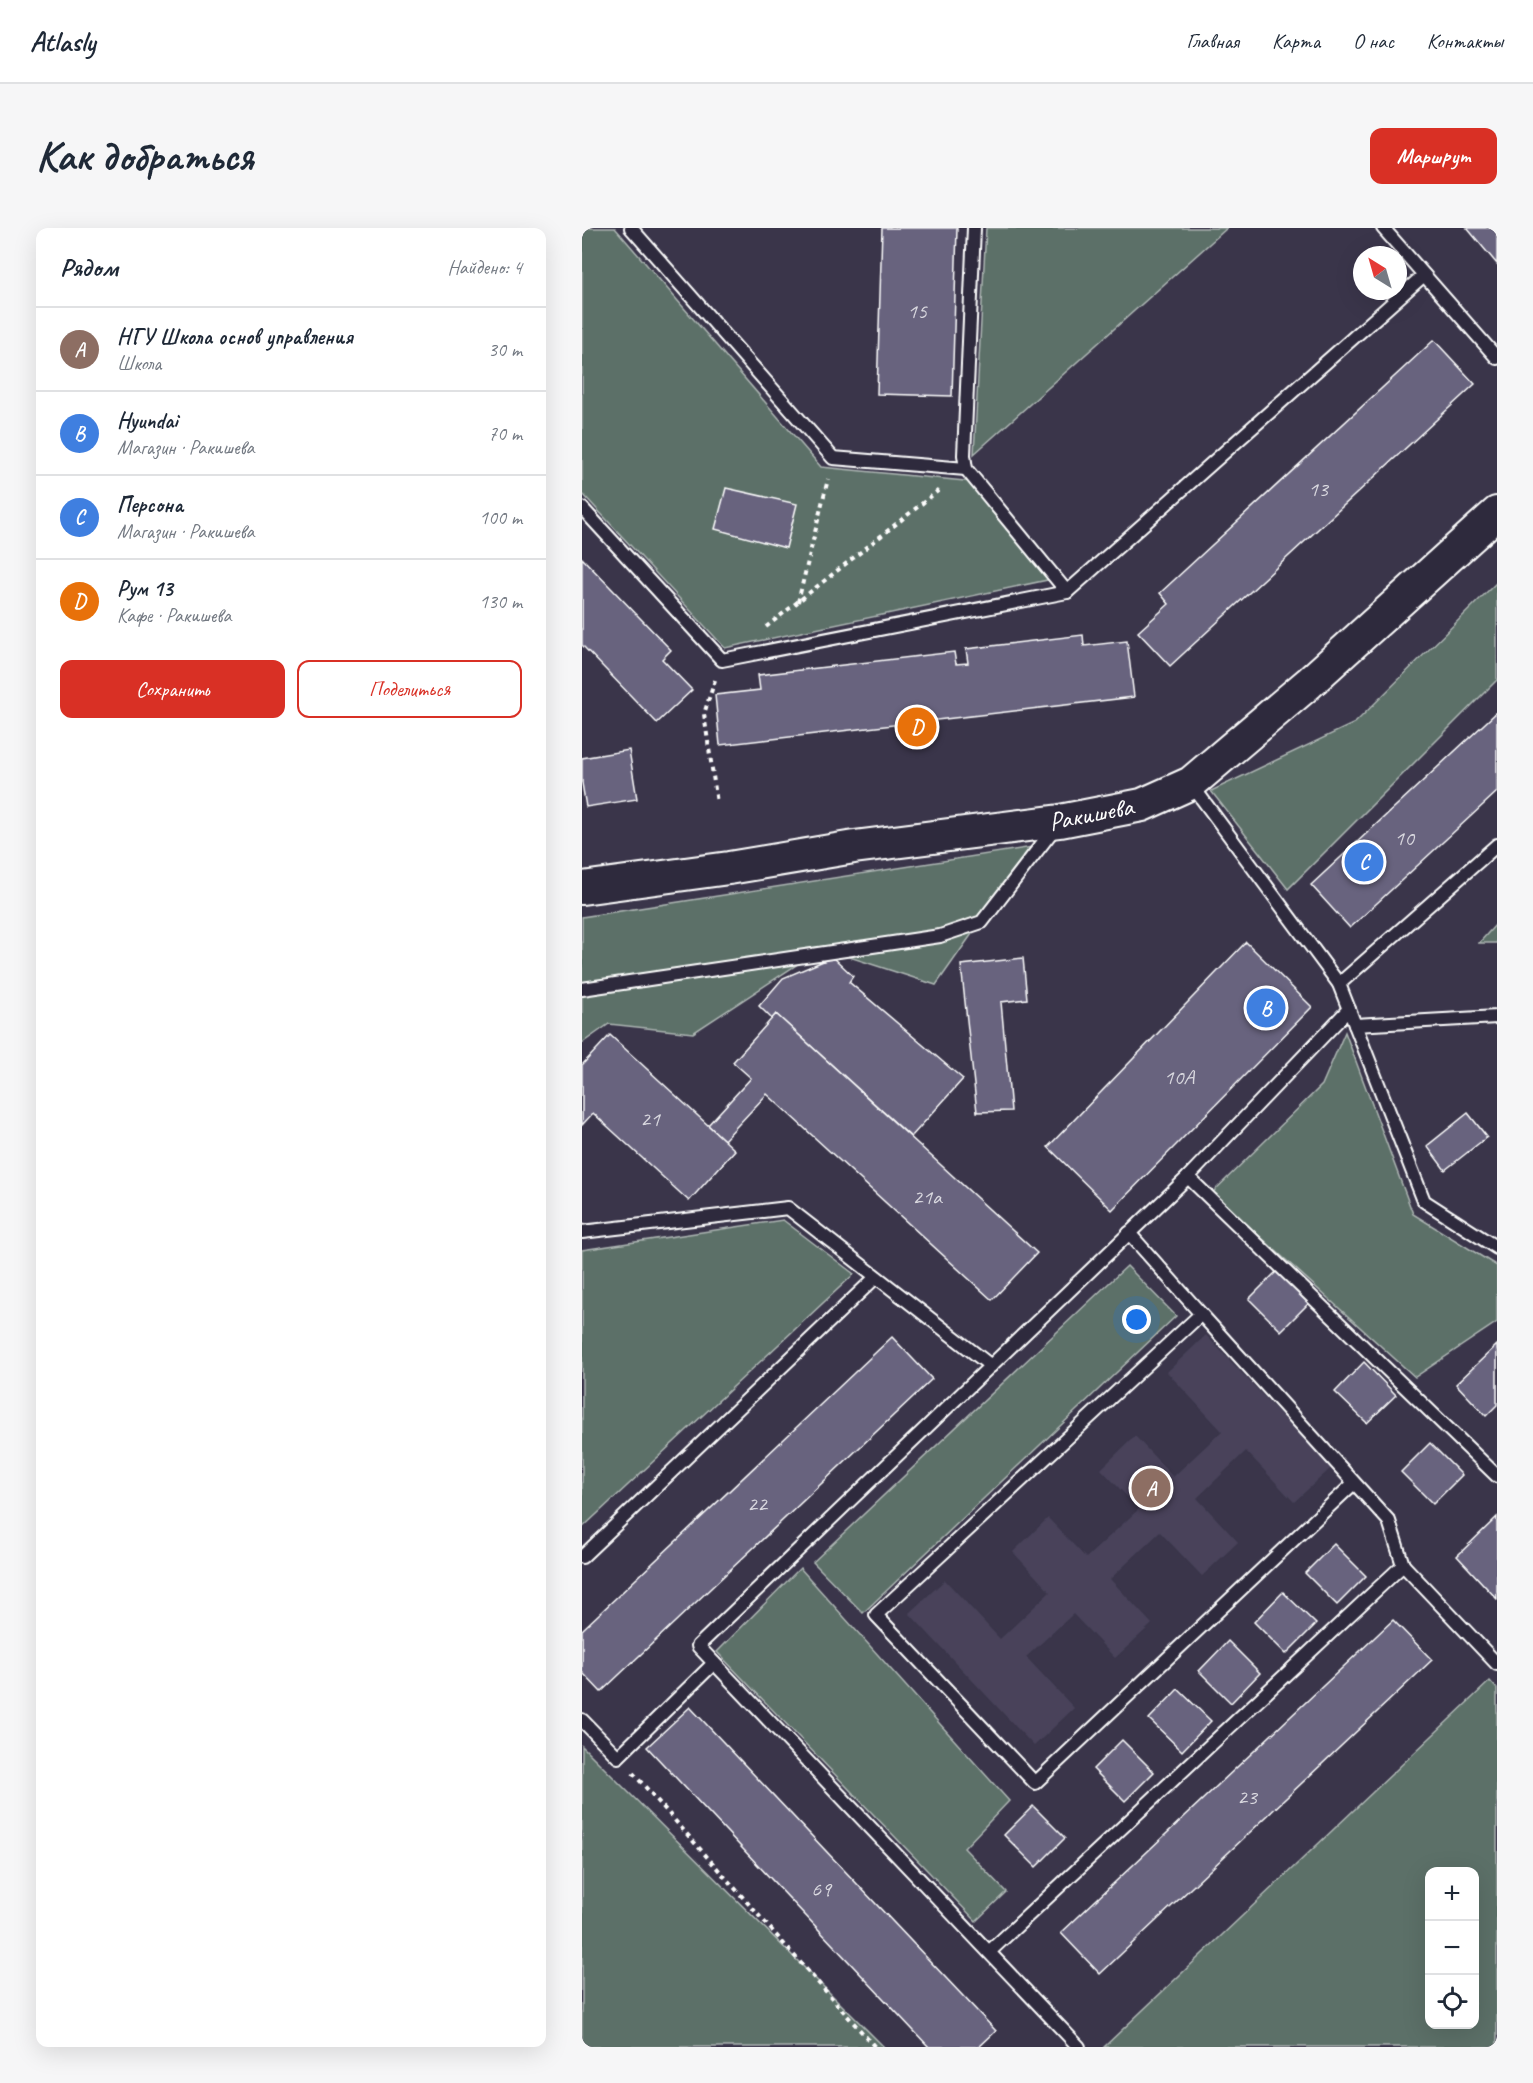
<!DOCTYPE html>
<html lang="ru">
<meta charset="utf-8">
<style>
:root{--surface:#fff;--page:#f6f6f7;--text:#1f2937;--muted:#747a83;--line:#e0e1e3;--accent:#d93025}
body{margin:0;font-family:Caveat,sans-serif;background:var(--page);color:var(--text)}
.controls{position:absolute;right:18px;bottom:18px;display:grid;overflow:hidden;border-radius:12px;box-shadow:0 6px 24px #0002}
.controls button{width:54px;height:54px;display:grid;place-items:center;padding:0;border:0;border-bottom:2px solid var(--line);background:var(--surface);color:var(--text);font:30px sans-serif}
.compass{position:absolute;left:771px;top:18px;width:54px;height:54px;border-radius:50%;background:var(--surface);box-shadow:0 6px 24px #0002;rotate:323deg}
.you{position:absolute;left:555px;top:1092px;width:21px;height:21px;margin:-15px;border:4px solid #fff;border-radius:50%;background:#1a73e8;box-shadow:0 0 0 9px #1a73e833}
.badge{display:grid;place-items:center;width:39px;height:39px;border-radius:50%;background:var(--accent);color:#fff;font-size:20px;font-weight:700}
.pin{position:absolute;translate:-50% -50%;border:3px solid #fff;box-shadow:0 2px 6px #0006}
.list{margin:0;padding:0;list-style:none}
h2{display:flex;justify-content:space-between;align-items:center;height:78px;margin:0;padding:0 24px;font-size:26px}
h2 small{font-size:20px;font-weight:400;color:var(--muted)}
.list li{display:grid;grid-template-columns:39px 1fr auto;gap:18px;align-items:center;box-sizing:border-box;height:84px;padding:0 24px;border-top:2px solid var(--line)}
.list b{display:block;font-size:22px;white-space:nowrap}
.list p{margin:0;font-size:20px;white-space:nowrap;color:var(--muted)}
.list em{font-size:20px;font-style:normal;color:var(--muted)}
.actions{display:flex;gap:12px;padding:18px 24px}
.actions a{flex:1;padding:14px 0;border:2px solid var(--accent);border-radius:12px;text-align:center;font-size:21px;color:var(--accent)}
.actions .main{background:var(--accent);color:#fff}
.icon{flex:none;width:33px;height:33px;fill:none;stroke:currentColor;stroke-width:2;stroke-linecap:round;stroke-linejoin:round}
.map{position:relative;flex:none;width:915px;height:1819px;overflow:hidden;border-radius:12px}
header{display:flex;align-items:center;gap:36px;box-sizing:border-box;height:84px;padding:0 30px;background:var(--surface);border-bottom:2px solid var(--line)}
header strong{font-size:28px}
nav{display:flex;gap:33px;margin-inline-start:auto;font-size:21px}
.intro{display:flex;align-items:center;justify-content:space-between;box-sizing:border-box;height:144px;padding:0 36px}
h1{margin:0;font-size:42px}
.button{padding:15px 27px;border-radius:12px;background:var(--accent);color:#fff;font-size:21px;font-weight:700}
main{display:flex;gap:36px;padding:0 36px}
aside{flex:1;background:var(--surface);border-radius:12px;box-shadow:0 6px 24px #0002}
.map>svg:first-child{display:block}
.built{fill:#48435a}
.green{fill:#5c6f68;stroke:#aeb7b4;stroke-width:1.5;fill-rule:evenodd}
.building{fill:#67637e;stroke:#fff;stroke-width:1.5}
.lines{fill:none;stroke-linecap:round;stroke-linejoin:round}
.service-casing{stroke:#fff;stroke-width:16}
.tertiary-casing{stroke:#fff;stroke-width:36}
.path{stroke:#fff;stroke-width:4;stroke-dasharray:4.5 4.5;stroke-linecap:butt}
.service{stroke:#2f2a3d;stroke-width:12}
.tertiary{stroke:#2f2a3d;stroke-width:32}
.labels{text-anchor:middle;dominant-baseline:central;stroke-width:4.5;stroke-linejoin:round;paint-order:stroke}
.number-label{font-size:22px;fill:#d9d8df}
.street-label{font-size:26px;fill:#fff;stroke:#2f2a3d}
</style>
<header>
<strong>Atlasly</strong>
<nav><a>Главная</a><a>Карта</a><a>О нас</a><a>Контакты</a></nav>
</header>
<div class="intro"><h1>Как добраться</h1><a class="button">Маршрут</a></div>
<main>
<aside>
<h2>Рядом<small>Найдено: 4</small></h2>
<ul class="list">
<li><span class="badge" style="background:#8d6e63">A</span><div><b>НГУ Школа основ управления</b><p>Школа</p></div><em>30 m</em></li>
<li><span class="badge" style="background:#3f7fe0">B</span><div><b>Hyundai</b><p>Магазин · Ракишева</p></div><em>70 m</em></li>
<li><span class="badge" style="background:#3f7fe0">C</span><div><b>Персона</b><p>Магазин · Ракишева</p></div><em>100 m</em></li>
<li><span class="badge" style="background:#e8710a">D</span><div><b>Рум 13</b><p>Кафе · Ракишева</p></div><em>130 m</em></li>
</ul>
<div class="actions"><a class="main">Сохранить</a><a>Поделиться</a></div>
</aside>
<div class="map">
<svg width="915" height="1819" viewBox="0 0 915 1819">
<rect width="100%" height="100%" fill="#3a354a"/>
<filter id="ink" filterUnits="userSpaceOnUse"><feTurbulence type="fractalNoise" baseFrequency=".0167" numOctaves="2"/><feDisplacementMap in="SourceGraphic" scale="12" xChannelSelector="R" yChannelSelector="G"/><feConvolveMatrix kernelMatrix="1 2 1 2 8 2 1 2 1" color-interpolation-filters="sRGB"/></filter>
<g filter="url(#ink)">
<!-- built -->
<polygon class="built" points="624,1107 749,1240 712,1274 664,1223 615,1270 656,1314 620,1348 578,1304 528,1351 570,1396 533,1430 491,1386 444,1429 492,1480 452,1518 327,1385 363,1352 418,1411 468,1364 431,1324 466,1290 504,1330 557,1281 519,1241 553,1208 591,1249 640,1203 585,1144"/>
<!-- green -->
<g class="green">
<polygon points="0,0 33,0 239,239 393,254 475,350 143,420 0,265"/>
<polygon points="404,0 645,0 392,226"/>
<polygon points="915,354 915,452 706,661 629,563 773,495"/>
<polygon points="451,619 354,757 240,720 111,805 27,796 0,815 0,689"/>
<polygon points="915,695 915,715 897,715"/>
<polygon points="763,804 831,986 915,1038 915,1094 833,1149 630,965 740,857"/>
<polygon points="201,992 272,1046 0,1300 0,1022"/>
<polygon points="545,1038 594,1088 281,1385 231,1334"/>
<polygon points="218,1340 427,1573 382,1620 424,1664 394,1693 135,1424"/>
<path d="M908,1453L915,1461V1819H522ZM848,1644H892V1796H848Z"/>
<polygon points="0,1518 302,1819 0,1819"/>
</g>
<!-- building -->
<g class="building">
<polygon points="300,0 375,0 370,168 295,166"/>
<polygon points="885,0 915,0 915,36"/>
<polygon points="852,112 893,156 588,438 556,404 587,376 578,365"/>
<polygon points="144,260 215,276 204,320 133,301"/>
<polygon points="0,330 89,422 80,431 110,462 75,495 0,417"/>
<polygon points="501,407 502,418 545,413 552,469 138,517 133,467 178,462 176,447 372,424 374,436 386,435 384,421"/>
<polygon points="915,484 915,564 768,700 729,657"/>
<polygon points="47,522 55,571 4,579 0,555 0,530"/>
<polygon points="664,714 730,779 530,982 466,919"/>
<polygon points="251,729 271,748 267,754 381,851 329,909 194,786 190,791 177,778 201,750"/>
<polygon points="441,730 445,771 419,774 429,883 395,884 379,737"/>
<polygon points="194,786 455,1025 410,1072 185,866 142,912 126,897 169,850 151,834"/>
<polygon points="28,807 153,922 107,973 11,885 0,897 0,837"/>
<polygon points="886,885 905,909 863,942 845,918"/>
<polygon points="696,1042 728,1074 699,1103 667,1071"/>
<polygon points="310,1109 350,1151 19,1464 0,1444 0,1402"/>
<polygon points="915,1117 915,1177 904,1188 874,1156"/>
<polygon points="782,1134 814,1167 785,1195 753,1164"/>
<polygon points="848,1215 880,1247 851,1276 819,1244"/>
<polygon points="915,1289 915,1371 875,1328"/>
<polygon points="752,1316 784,1348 755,1377 723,1345"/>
<polygon points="701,1364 734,1396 704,1426 672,1394"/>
<polygon points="811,1392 850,1432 518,1746 479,1705"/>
<polygon points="646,1413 678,1445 649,1475 617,1443"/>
<polygon points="596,1461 629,1493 600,1523 567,1491"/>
<polygon points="108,1479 414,1803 397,1819 347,1819 65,1519"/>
<polygon points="540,1512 572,1544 543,1573 511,1541"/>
<polygon points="451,1578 483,1610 454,1639 422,1607"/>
</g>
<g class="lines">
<defs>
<g id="service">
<polyline points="49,0 251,230 384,241"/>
<polyline points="392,0 382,227 384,241 485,364 842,47"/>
<polyline points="801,0 915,130"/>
<polyline points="0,280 140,432 485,364"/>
<polyline points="609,556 757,756 842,973 915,1020"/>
<polyline points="757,756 915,617"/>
<polyline points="0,761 358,708 400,694 474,598"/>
<polyline points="773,797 915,789"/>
<polyline points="606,949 915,1248"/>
<polyline points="0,1004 206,980 409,1138"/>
<polyline points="547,1005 619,1086"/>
<polyline points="772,1255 453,1555 294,1387 619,1086 807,1293 821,1337"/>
<polyline points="0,1329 294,1049"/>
<polyline points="0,1492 36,1529 132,1435"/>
<polyline points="407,1724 821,1337 915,1436"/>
<polyline points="497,1819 116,1418 606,949 767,781"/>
</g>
<polyline id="tertiary" points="0,660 147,640 272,619 478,593 560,577 609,555 727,455 915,285"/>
</defs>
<!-- service casing -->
<use href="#service" class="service-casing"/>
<!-- tertiary casing -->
<use href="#tertiary" class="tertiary-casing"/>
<!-- path -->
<g class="path">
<polyline points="216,374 246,251"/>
<polyline points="184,399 357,262"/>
<polyline points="133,452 122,486 135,575"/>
<polyline points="51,1545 293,1819"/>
</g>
<!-- service -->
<use href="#service" class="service"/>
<!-- tertiary -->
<use href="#tertiary" class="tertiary"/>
</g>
</g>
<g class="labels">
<!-- number labels -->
<g class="number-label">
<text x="335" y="83">15</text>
<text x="736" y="261">13</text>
<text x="822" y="610">10</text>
<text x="597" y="849">10А</text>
<text x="68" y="891">21</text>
<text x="345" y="969">21а</text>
<text x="175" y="1276">22</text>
<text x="665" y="1569">23</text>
<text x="239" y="1661">69</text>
</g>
<!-- street labels -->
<g class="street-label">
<text transform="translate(509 586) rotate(-11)">Ракишева</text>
</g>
</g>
</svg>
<div class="controls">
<button>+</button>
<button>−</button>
<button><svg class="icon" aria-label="locate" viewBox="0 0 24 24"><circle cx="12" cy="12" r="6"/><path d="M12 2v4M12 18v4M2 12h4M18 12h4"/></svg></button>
</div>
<svg class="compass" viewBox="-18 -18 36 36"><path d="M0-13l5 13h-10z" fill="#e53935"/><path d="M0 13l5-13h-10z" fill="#747a83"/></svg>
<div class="you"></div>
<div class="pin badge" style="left:569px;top:1260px;background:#8d6e63">A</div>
<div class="pin badge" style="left:684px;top:780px;background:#3f7fe0">B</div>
<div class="pin badge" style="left:782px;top:634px;background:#3f7fe0">C</div>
<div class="pin badge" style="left:335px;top:499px;background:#e8710a">D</div>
</div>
</main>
